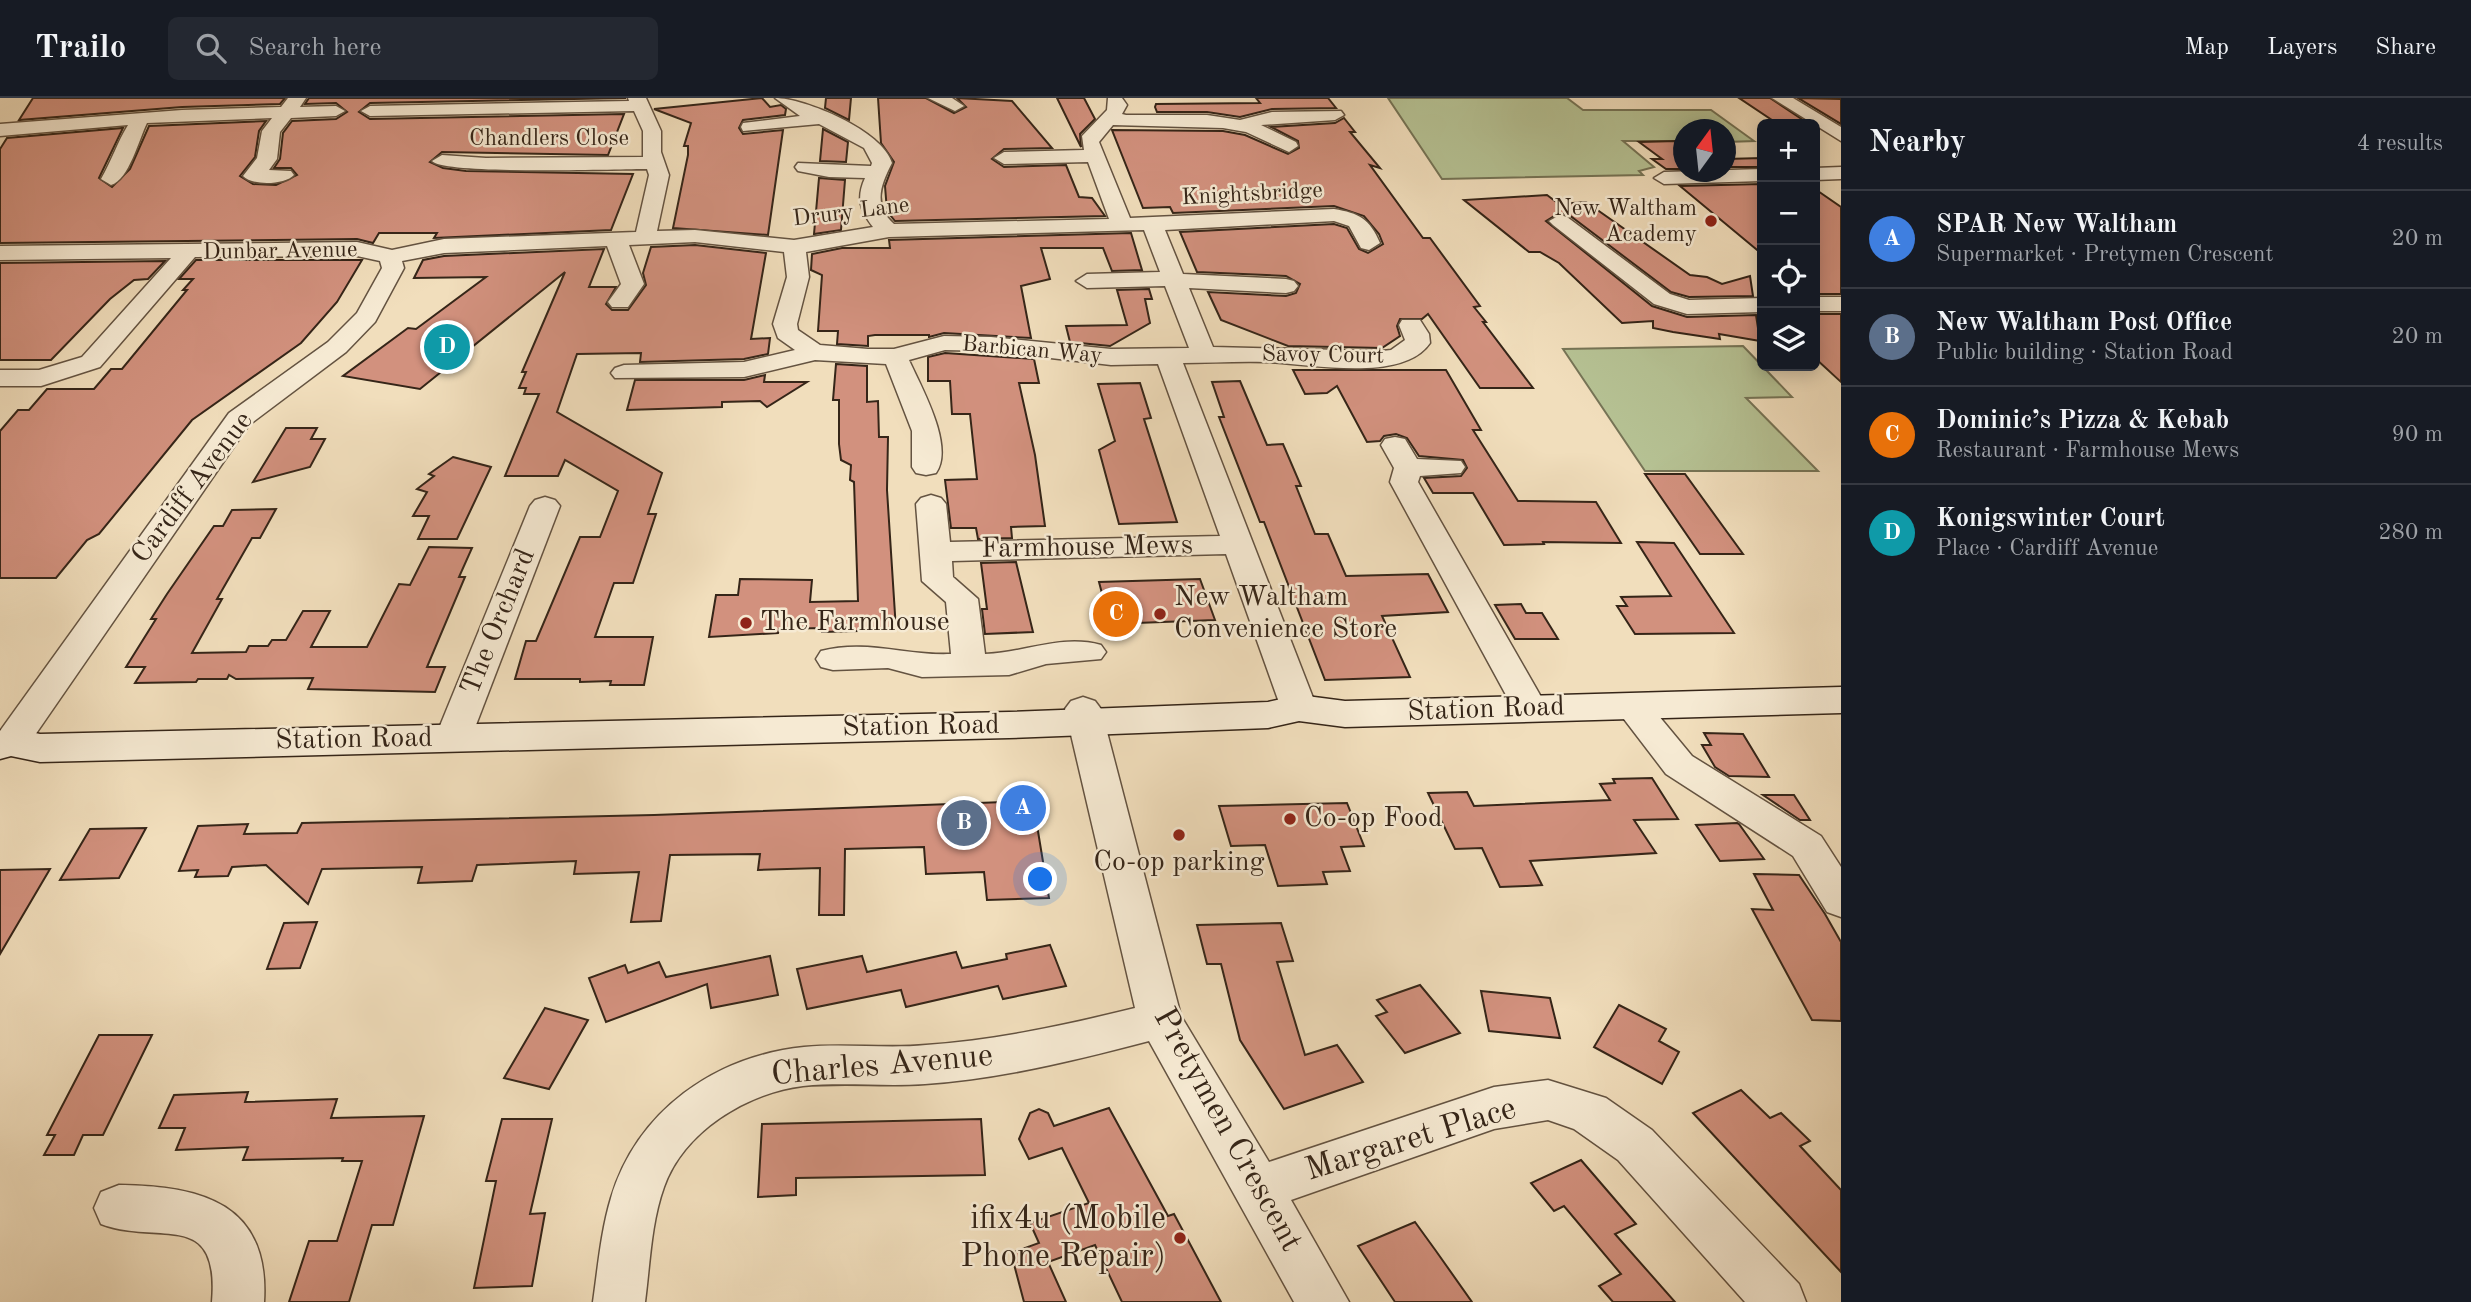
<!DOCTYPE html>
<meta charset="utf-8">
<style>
:root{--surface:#171b24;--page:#242831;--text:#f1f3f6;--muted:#9ea1a6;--line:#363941;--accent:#c59692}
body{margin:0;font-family:"Old Standard TT",serif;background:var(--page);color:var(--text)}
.controls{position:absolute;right:21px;top:21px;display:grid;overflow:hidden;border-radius:10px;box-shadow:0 4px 18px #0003}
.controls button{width:63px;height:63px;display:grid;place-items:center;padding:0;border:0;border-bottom:2px solid var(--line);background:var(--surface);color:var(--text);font:35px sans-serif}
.compass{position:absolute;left:1673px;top:21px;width:63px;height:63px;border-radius:50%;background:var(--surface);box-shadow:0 4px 18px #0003;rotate:15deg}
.you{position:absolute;left:1041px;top:782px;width:24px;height:24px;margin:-18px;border:5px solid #fff;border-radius:50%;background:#1a73e8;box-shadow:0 0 0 10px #1a73e833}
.badge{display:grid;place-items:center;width:46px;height:46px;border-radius:50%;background:var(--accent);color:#fff;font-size:23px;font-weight:700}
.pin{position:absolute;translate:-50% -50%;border:4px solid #fff;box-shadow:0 2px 7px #0006}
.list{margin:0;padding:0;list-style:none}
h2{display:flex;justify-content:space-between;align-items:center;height:91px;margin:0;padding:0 28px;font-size:30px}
h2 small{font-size:23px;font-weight:400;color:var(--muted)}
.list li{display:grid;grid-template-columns:46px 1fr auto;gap:21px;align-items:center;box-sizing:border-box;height:98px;padding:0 28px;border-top:2px solid var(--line)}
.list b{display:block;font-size:26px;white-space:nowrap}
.list p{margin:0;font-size:23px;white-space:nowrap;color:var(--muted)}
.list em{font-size:23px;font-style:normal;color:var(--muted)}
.icon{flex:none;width:38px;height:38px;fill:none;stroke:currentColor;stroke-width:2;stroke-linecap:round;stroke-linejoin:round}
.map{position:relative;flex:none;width:1841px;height:1204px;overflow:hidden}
header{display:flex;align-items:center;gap:42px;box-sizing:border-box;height:98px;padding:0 35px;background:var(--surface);border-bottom:2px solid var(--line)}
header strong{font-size:33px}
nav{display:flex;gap:38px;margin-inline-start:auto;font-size:24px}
.search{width:490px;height:63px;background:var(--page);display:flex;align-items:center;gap:18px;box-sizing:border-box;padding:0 24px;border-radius:10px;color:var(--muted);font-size:26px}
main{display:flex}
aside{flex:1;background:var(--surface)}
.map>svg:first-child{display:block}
.green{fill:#b6c294;stroke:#767456;stroke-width:2}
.building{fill:#d2917e;stroke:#352518;stroke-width:2}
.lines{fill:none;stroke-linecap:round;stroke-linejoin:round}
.street-casing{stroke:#645341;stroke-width:3}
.secondary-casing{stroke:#352518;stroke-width:3}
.street{fill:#f6ead3;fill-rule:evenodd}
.secondary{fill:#f6ead3;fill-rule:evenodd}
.poi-dot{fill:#8f2418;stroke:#f6ead3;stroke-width:2.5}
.labels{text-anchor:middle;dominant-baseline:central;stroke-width:5;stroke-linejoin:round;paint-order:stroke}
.far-street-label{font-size:23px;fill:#352518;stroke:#f6ead3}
.far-poi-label{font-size:23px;fill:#352518;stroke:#f6ead3;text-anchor:end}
.street-label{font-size:28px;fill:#352518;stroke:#f6ead3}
.poi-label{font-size:28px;fill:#352518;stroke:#f6ead3;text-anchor:start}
.near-street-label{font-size:33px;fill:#352518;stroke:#f6ead3}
.near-poi-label{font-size:33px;fill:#352518;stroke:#f6ead3;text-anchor:end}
</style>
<header>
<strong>Trailo</strong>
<div class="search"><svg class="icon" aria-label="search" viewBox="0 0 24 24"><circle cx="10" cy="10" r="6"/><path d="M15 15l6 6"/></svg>Search here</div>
<nav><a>Map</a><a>Layers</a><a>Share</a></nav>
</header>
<main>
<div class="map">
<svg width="1841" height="1204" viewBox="0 0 1841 1204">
<rect width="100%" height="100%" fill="#f1debc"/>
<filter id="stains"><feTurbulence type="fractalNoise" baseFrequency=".00286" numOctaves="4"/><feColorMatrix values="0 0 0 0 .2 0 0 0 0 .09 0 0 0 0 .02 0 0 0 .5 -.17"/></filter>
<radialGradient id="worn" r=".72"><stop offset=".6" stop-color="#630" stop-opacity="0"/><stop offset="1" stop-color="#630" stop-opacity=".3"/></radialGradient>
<!-- green -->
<g class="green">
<polygon points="1388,0 1567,0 1583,12 1711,12 1754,43 1726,44 1726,32 1684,32 1683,43 1623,43 1654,69 1639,73 1643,77 1442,81"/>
<polygon points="1743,248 1792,299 1746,300 1818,373 1645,373 1563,251"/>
</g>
<!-- building -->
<g class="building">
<polygon points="33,0 285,0 280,6 182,9 19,22"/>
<polygon points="309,0 626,0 370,5 359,14 370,21 624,16 608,57 442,54 430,64 443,70 466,73 633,76 611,132 434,140 437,135 379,135 373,145 357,141 0,145 0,51 7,40 123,30 99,80 112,89 130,71 149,28 266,23 259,33 255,59 240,78 253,86 276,87 297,77 291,70 274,70 280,61 283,35 292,23 336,21 347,14 336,5 305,6"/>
<polygon points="762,0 770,9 781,7 786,11 785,17 743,22 739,30 743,36 783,32 768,137 673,130 688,57 688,48 684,48 691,25 654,11"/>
<polygon points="826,0 851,0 849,22 825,10"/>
<polygon points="878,0 926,0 954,15 966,9 957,0 1012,3 1052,50 1004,51 992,61 1004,69 1066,67 1079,99 1092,100 1105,118 895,123 887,113 885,88 894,64 881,45"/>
<polygon points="1057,0 1084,0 1095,21 1080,36 1081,49"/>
<polygon points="1256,0 1328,0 1336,10 1272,11 1240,19 1207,14 1157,14 1155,9 1156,6 1260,5"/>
<polygon points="1739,0 1770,0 1809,26 1778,26"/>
<polygon points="1798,0 1841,1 1841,26"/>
<polygon points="1344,20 1355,34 1350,34 1380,70 1370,67 1423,140 1430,140 1480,208 1474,209 1486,224 1483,224 1533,290 1480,290 1428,216 1422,221 1400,221 1397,228 1400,238 1382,250 1288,248 1221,222 1208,194 1286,198 1296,195 1300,186 1286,178 1197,174 1180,134 1334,126 1347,130 1359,151 1368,155 1383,146 1379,136 1364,118 1334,108 1173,115 1170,109 1143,110 1112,32 1223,33 1245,37 1288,56 1299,50 1298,43 1271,29 1335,25"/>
<polygon points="823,31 848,44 846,64 820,63"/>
<polygon points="1677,43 1684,49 1684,71 1666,71 1652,61 1662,61 1639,44"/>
<polygon points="1762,60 1762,69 1726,69 1726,61"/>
<polygon points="819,80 845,82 841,132 814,136"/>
<polygon points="1762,86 1762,156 1680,88"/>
<polygon points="1815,91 1841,109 1841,196 1815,196"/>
<polygon points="1547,97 1559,106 1586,104 1690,177 1707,179 1722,186 1750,178 1753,198 1689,199 1671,194 1569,117 1559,115 1546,123 1652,208 1687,219 1756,217 1760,243 1719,236 1720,241 1673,234 1653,230 1653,223 1622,225 1559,165 1540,154 1529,154 1464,102"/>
<polygon points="1131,135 1142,172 1112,173 1103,150 1041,150 1050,181 1021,188 1031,240 944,235 929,239 929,237 875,237 868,238 868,248 837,246 838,233 818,233 822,177 811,172 812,156 842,150 890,150 889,142"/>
<polygon points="695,147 766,155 751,241 770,240 768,256 744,261 640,264 641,255 577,256 557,314 662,375 648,416 656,416 633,485 614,485 595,539 653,539 644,587 610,587 611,583 580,584 580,581 515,581 526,543 536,543 580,439 600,439 618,393 565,362 558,378 505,378 539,296 524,296 526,290 519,290 526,274 522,274 565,174 420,291 343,278 408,230 416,231 486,179 414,180 423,162 444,158 604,151 589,189 616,189 606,206 612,212 628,212 646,187 643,175 651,149"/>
<polygon points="196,162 362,162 337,204 301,245 192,322 99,436 87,442 56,480 0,480 0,333 18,312 29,312 47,291 94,291 111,271 122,271 187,192 183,192 193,181 179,181"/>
<polygon points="165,163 148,181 134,182 110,201 51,262 0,262 0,165"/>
<polygon points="1149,191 1152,201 1145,201 1150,225 1110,248 1070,244 1066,228 1127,227 1117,192"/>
<polygon points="1815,216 1841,216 1841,284 1815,260"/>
<polygon points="945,255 1034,261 1039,285 1019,285 1035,357 1045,428 1011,429 1012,440 978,441 976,430 951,430 945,382 977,381 970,316 952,316 950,283 928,283 928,259"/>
<polygon points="836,266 867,268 867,304 878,303 879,339 888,339 887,392 896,532 822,534 822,530 779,531 778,535 709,539 716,497 738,497 740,481 812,482 810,504 858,503 854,384 850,382 851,367 841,362 839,346 839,302 833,302"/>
<polygon points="1293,272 1446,272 1481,332 1473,332 1518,403 1596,404 1621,445 1543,444 1544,446 1504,447 1473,395 1433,395 1424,380 1461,378 1467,370 1463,362 1419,358 1407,340 1396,336 1384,338 1380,343 1367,344 1337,288 1327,295 1305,296"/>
<polygon points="765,277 764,284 807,284 767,309 760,303 722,304 722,309 627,312 635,282 744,282"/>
<polygon points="1240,283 1267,347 1283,346 1301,388 1296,388 1315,436 1328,436 1346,478 1428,476 1448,514 1382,518 1410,579 1325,582 1264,424 1260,424 1219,319 1224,319 1212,284"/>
<polygon points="1140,285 1151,320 1144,321 1177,424 1119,426 1099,352 1115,343 1098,286"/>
<polygon points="286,330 317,330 311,341 325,341 310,369 253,384"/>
<polygon points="453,359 491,369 457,441 418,441 429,418 413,418 427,394 417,391 434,378 429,376"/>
<polygon points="1645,376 1685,376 1743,456 1700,456"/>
<polygon points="276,411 260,440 252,440 217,501 222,501 192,555 246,554 249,548 268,548 272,542 286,542 303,513 330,513 311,549 367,549 399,486 410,487 429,449 472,450 459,479 465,479 427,569 445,569 435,594 308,591 313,580 236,581 229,577 227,581 198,581 196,584 135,585 145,569 126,569 156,521 151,521 167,496 214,428 223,428 232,412"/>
<polygon points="1637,444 1674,445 1734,535 1635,536 1617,508 1627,508 1621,499 1671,498"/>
<polygon points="1016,464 1033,534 985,536 982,511 987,511 981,465"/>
<polygon points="1200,481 1215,522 1110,526 1099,484"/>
<polygon points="1521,506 1526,515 1542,515 1558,541 1515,541 1495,507"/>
<polygon points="1704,635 1743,636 1769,679 1729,678 1715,669 1702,647 1711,647"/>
<polygon points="1652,680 1678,721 1634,722 1656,755 1530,763 1542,787 1527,788 1500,789 1482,750 1455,751 1428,695 1467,694 1474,708 1610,702 1600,686 1615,685 1613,681"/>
<polygon points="1763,697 1794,697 1810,722 1800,722"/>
<polygon points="1033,703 1049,800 987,802 984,774 926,776 924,749 845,751 844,817 819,817 820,770 758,772 760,756 670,757 661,823 631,824 639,774 574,776 576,763 477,767 472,783 418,785 422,769 322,771 308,806 266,767 232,769 228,778 195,779 198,772 179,773 198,728 248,726 244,736 297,735 302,725 654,717"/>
<polygon points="1347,705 1364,748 1341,749 1350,773 1323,774 1327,786 1278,788 1265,747 1231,748 1219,708"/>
<polygon points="1737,725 1739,726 1764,761 1720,763 1696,727"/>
<polygon points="146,730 119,780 60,782 90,731"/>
<polygon points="50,771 0,856 0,772"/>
<polygon points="1754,776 1799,777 1825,816 1841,844 1841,923 1812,922 1752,811 1773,812"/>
<polygon points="317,824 300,870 267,871 284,825"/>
<polygon points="1281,825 1293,863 1277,864 1305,957 1337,947 1363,984 1284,1011 1240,942 1221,866 1207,866 1197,827"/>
<polygon points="1050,847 1066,888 1003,901 998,888 906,909 901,892 807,911 797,871 862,858 867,874 956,854 962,870 1007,861 1006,856"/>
<polygon points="770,858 778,897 711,910 707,886 606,924 589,880 625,867 628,875 659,864 666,879"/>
<polygon points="1420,887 1460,935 1405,955 1376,918 1387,914 1377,902"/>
<polygon points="1481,893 1550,900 1560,940 1489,933"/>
<polygon points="1619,907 1666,931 1659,943 1679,954 1662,986 1594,949"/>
<polygon points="545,910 588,922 549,991 504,980"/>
<polygon points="99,937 152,937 103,1037 83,1037 74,1057 44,1057 55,1037 47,1037"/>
<polygon points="1741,992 1770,1020 1781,1015 1810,1043 1800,1048 1841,1092 1841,1174 1693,1015"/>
<polygon points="248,994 245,1004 337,1001 331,1020 424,1018 393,1127 372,1127 349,1204 289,1204 309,1143 337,1143 362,1063 342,1063 343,1060 243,1062 248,1049 176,1052 185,1030 159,1030 174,997"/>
<polygon points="1109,1010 1168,1118 1174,1116 1221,1204 1122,1204 1095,1147 1048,1164 1066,1204 1024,1204 1011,1155 1039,1145 1030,1125 1089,1105 1062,1050 1029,1061 1019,1041 1030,1015 1039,1011 1048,1015 1054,1028"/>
<polygon points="502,1021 552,1021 530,1116 545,1115 532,1188 474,1190 496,1083 486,1083"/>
<polygon points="981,1021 985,1077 796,1080 796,1097 758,1099 762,1026"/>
<polygon points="1581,1062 1636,1126 1615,1136 1675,1204 1613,1204 1599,1188 1621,1176 1564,1108 1554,1113 1531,1085"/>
<polygon points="1415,1124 1436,1153 1472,1204 1395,1204 1358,1148"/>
</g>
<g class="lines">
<defs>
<g id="street">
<path d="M288,0H306L300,9L336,8L345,13L336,18L291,20L280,34L277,61L269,72L291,73L294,77C285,87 252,88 243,78L257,60L262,33L272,20L147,25C139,41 129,82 111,87L101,81C112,62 117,45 128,27L0,38V26L182,12L281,9Z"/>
<path d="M628,0H646L661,33V54L669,77L657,133L695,132L794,142L873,129C860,112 856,100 865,80L829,79L798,73L795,69L798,65L871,68L872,65L864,50L819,26L743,33L741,29L743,25L800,18L775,0C805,0 883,33 892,65C880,88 873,107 894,126L1109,121L1088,64L1004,66L994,60L1004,54L1084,52L1082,38L1107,12L1108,0H1122L1127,7L1122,16L1126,17H1207L1240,22L1272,14L1341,13L1344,17L1335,22L1261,27L1296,44L1298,48L1289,54L1246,34L1223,30L1113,27L1099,44L1130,120L1334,111C1359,115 1370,121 1380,145L1369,152L1361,150L1349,128L1334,123L1165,132L1183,176L1286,181L1294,183L1298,188L1294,193L1286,195L1189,190L1213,249L1382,253L1391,252L1405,242L1399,227L1402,222H1420L1429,236L1430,245C1402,286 1307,265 1265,264C1238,263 1210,265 1183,265L1317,610L1311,618L1299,622L1287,618L1281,610L1226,456L952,463L953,479L978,501L985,556C1024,555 1061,536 1101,547L1106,554L1101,561L1046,566L1009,577L922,579L888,570L833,572L821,569L816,561L821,553C867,541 906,558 951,556L946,504L922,483L916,406L921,400L931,397L941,400L946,406L950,444L1220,438L1158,266L1111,267L991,253L945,252L909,262C921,289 955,348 936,375L926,377L916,375L912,369V333L886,266L815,262L744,279L615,280L611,275L615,270L624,267L744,264L795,252L778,240L773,226L787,179L784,154L695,144L629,147L644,186L628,209H612L608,204L621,186L607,148L444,155L402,163L404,170L375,224L346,254L249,327L24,653L11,656L0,653V633L229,315L328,244L357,215L382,170L380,163L357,158L195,159L100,269L41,288H0V272H39L82,259L171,160L0,162V148L357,144L392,152L444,141L636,134L649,77L647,71C618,71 443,77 432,63L442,57L486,60L643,59V33L634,13L370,18L361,13L370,8L629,3ZM1144,132L1160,174L1087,176L1076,183L1087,190L1165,188L1189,250L1111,251L991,239L944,238L894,251H868L820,247L798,232L797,226L809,179L806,154L889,139Z"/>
<polygon points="928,0 952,0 964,8 955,13"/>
<polygon points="1772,0 1793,0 1841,29 1841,43"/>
<polygon points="1841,69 1841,81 1815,82 1815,70"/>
<polygon points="1762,71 1762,83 1664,86 1654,80 1664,74"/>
<polygon points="1560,117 1567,119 1670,196 1689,202 1762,200 1762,214 1687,216 1654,206 1553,127 1549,123"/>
<rect x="1815" y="199" width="26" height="14"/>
<polygon points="1395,339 1405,341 1417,361 1461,363 1465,369 1461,375 1420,378 1418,384 1548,611 1542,619 1530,623 1518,619 1390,384 1394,370 1381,347 1385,341"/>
<polygon points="545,399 555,402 560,408 471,640 466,649 453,652 440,649 435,640 530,408 535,402"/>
<polygon points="1632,596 1644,600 1692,658 1821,738 1841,769 1841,819 1827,814 1793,758 1666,676 1614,608 1620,600"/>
<path d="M1083,599L1095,603L1101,611L1181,918L1269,1064L1494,989L1548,982L1606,1000L1652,1032L1799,1186L1806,1204H1745L1618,1062L1574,1031L1548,1022L1494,1031L1291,1102L1349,1204H1294L1149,943C1076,962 1001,981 925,986C885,989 844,984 803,988C747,995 684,1033 664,1089C651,1125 650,1166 645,1204H593C598,1169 601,1133 611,1100C637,1013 715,958 804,949C845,945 886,951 926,947C997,942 1066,927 1135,910L1065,611L1071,603Z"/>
<path d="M119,1087C203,1088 270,1106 264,1204H212C220,1109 159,1148 101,1126L94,1110L101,1094Z"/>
</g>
<polygon id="secondary" points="1841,589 1841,615 1345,629 1299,623 1268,630 1009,640 40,664 11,658 0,661 0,633 11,630 40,636 1009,614 1268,604 1299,597 1345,603"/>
</defs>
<!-- street casing -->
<use href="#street" class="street-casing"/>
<!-- secondary casing -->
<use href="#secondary" class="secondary-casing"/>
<!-- street -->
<use href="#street" class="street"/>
<!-- secondary -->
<use href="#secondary" class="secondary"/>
</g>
<!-- markers -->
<g class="poi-dot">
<circle cx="1711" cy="123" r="7"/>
<circle cx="1160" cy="516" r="7"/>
<circle cx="746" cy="525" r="7"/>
<circle cx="1290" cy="721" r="7"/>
<circle cx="1179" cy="737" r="7"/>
<circle cx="1180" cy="1140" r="7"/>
</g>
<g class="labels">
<!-- far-street labels -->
<g class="far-street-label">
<text x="549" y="40">Chandlers Close</text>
<text transform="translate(1252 96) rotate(-3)">Knightsbridge</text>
<text transform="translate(851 114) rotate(-7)">Drury Lane</text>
<text transform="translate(280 153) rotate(-1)">Dunbar Avenue</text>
<text transform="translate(1032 252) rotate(5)">Barbican Way</text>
<text transform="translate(1323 257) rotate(1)">Savoy Court</text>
</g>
<!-- far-poi labels -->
<g class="far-poi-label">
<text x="1697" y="110">New Waltham<tspan x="1697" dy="26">Academy</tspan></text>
</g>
<!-- street labels -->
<g class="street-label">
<text transform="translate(193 390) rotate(-53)">Cardiff Avenue</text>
<text transform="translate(1087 450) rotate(-1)">Farmhouse Mews</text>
<text transform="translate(499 524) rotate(-68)">The Orchard</text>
<text transform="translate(1486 612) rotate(-2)">Station Road</text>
<text transform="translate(921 629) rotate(-1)">Station Road</text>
<text transform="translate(354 642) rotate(-1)">Station Road</text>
</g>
<!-- poi labels -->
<g class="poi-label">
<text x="1174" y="500">New Waltham<tspan x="1174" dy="32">Convenience Store</tspan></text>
<text x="760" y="525">The Farmhouse</text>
<text x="1304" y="721">Co-op Food</text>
<text x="1179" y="765" text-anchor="middle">Co-op parking</text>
</g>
<!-- near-street labels -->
<g class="near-street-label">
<text transform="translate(882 968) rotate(-5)">Charles Avenue</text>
<text transform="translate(1227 1032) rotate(61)">Pretymen Crescent</text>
<text transform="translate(1411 1042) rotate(-17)">Margaret Place</text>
</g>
<!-- near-poi labels -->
<g class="near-poi-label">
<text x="1166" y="1121">ifix4u (Mobile<tspan x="1166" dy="38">Phone Repair)</tspan></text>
</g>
</g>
<rect width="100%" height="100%" filter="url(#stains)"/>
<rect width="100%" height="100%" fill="url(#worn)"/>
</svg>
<div class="controls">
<button>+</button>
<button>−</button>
<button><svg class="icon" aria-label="locate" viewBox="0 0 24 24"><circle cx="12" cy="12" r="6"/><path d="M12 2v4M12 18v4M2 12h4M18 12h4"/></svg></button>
<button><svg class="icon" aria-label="layers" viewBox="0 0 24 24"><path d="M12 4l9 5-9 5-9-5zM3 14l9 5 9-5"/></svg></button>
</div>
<svg class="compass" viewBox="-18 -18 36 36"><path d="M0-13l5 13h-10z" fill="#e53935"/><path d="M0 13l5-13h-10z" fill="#9ea1a6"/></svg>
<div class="you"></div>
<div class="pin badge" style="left:1023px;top:710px;background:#3f7fe0">A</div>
<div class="pin badge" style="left:964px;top:725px;background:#5c6f8a">B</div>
<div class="pin badge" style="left:1116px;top:516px;background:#e8710a">C</div>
<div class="pin badge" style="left:447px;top:249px;background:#0f9aa8">D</div>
</div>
<aside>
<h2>Nearby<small>4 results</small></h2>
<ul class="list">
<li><span class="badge" style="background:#3f7fe0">A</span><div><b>SPAR New Waltham</b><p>Supermarket · Pretymen Crescent</p></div><em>20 m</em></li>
<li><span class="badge" style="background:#5c6f8a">B</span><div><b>New Waltham Post Office</b><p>Public building · Station Road</p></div><em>20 m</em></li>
<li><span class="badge" style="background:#e8710a">C</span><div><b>Dominic’s Pizza &amp; Kebab</b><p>Restaurant · Farmhouse Mews</p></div><em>90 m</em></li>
<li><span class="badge" style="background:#0f9aa8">D</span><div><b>Konigswinter Court</b><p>Place · Cardiff Avenue</p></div><em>280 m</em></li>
</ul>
</aside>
</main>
